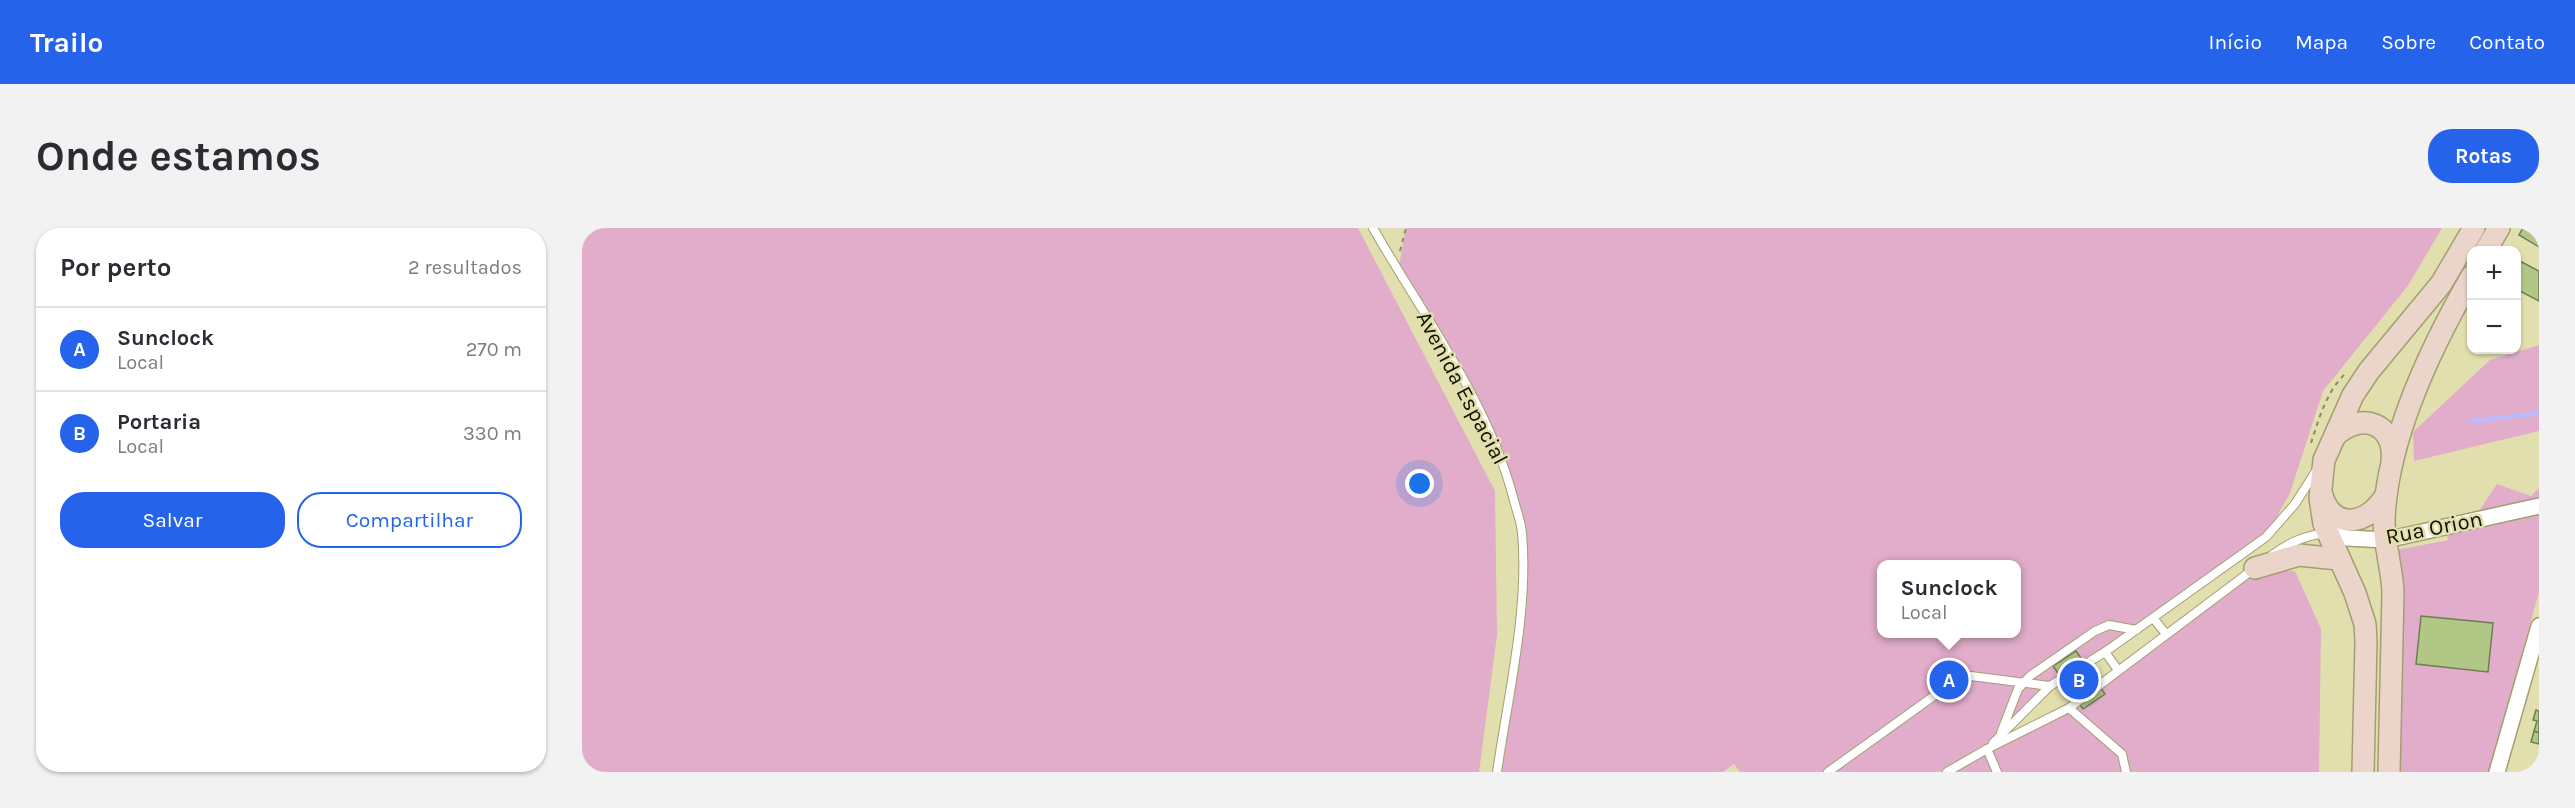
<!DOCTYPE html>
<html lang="pt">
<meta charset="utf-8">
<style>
:root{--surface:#fff;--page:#f2f2f3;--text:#2b2b33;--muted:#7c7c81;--line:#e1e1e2;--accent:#2563eb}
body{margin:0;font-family:Karla,sans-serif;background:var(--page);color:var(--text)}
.controls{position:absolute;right:18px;top:18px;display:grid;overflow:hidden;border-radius:12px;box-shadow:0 2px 4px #0004}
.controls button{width:54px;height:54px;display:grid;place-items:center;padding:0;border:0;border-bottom:2px solid var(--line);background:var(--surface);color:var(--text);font:30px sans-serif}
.you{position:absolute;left:838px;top:256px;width:21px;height:21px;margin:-15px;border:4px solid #fff;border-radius:50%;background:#1a73e8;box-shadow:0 0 0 9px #1a73e833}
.badge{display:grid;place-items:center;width:39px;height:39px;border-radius:50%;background:var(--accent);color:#fff;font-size:20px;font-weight:700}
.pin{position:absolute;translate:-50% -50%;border:3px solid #fff;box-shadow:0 2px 6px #0006}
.popup{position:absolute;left:1295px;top:332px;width:144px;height:78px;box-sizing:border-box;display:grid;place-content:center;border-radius:12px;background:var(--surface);filter:drop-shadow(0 2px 4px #0005);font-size:20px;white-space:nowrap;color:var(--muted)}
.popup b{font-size:22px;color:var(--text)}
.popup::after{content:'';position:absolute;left:50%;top:100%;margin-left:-12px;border:12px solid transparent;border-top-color:var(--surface)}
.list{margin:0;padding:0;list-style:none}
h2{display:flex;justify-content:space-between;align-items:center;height:78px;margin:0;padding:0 24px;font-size:26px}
h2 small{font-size:20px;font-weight:400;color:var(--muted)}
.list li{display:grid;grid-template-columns:39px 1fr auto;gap:18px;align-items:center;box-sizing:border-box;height:84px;padding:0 24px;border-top:2px solid var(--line)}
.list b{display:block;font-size:22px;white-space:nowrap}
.list p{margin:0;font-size:20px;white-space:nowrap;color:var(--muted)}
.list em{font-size:20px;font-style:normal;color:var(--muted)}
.actions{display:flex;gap:12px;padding:18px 24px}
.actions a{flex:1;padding:14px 0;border:2px solid var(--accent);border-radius:24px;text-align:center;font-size:21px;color:var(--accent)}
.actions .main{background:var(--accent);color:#fff}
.map{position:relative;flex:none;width:1957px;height:544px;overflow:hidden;border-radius:24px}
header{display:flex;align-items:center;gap:36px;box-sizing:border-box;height:84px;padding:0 30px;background:var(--accent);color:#fff}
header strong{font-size:28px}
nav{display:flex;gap:33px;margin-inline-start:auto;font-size:21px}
.intro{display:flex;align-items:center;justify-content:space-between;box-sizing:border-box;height:144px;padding:0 36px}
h1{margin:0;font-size:42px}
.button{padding:15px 27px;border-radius:24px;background:var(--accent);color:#fff;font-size:21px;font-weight:700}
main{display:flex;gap:36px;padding:0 36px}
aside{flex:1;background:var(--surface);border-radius:24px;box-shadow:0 2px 4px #0004}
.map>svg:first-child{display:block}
.green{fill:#e1adca;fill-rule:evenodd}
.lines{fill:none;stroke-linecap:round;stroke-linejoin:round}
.stream{stroke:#bbbafd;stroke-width:4.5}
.building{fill:#b0c785;stroke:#6e7d53;stroke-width:1.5}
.service-casing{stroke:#a29f70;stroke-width:10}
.minor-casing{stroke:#a29f70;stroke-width:18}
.secondary-casing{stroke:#a29f70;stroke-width:24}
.path{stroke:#8c8a67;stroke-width:2;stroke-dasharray:4.5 4.5;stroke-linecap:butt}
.service{stroke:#fff;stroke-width:8}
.minor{stroke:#fff;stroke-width:15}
.secondary{stroke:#ebd4ca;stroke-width:21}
.labels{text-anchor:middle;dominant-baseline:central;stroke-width:5;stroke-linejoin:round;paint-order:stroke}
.street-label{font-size:22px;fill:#131102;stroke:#e2dfae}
</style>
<header>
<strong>Trailo</strong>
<nav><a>Início</a><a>Mapa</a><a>Sobre</a><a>Contato</a></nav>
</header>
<div class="intro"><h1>Onde estamos</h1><a class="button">Rotas</a></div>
<main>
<aside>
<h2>Por perto<small>2 resultados</small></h2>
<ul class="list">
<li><span class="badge">A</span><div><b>Sunclock</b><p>Local</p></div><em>270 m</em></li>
<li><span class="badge">B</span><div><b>Portaria</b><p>Local</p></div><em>330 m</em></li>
</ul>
<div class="actions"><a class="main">Salvar</a><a>Compartilhar</a></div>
</aside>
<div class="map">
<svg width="1957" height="544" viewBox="0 0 1957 544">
<rect width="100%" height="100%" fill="#e2dfae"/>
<!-- green -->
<g class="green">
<polygon points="0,0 776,0 913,263 915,407 897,544 0,544"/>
<path d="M824,0H1860L1825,59L1741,163L1708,265L1684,308L1468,458L1407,519L1487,480L1672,342L1713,343L1739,401L1737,544H1158L1152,536L1141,544H915L940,374V303L906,199L816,43ZM1300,336H1434V406H1300Z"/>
<polygon points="1957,117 1957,203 1832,233 1831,204 1908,132"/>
<polygon points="1915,256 1949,268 1957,260 1957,364 1907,544 1817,544 1814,322 1867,312 1857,293 1897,283"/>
</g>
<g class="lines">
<!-- stream -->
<polyline class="stream" points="1889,193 1951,186 1957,182"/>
</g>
<!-- building -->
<g class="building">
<polygon points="1941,0 1957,0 1957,19 1937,7"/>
<polygon points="1934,31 1957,43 1957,73 1934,61"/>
<polygon points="1839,388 1911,395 1906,444 1834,436"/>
<polygon points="1494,423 1523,466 1501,481 1471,438"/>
<polygon points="1954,482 1957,483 1957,505 1952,503 1955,493 1951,492"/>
<polygon points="1952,503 1957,505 1957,516 1949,514"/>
</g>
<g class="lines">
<defs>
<g id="service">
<path d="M791,0C840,86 906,173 931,269C934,281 939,293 940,305C947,381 926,468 915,544"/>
<path d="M1690,327C1708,314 1722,308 1744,305"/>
<polyline points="1571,390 1584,406"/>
<polyline points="1523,424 1536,442"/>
<polyline points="1487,480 1540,526 1544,544"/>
<polyline points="1419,505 1436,461 1448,448 1513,403 1527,397 1554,402"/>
<polyline points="1411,515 1468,458 1523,424 1684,309 1713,276 1734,243"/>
<polyline points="1405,521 1415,544"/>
<polyline points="1246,544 1381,447 1468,458"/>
<polyline points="1365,544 1405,521 1487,480 1673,340"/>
</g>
<g id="minor">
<polyline points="1746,305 1765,310 1804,312 1957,278"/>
<polyline points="1915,544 1957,398"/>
</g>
<g id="secondary">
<polyline points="1904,22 1917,0"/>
<path d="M1754,207C1780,183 1814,196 1810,233"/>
<path d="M1739,264C1749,304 1786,298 1804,267"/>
<polyline points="1673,340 1717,327 1756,331"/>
<polyline points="1781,544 1784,414 1783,396 1773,365 1742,296 1738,270 1742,232 1771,167 1787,143 1859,56 1892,0"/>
<path d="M1807,544L1811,364C1810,340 1802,316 1802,292C1805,211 1850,117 1890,48"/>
</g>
</defs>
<!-- service casing -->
<use href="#service" class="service-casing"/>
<!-- minor casing -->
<use href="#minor" class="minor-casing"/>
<!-- secondary casing -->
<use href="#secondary" class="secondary-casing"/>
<!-- path -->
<g class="path">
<polyline points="818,23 824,0"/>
<path d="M1729,215C1737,191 1744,164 1763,146"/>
</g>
<!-- service -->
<use href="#service" class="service"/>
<!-- minor -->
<use href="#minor" class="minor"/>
<!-- secondary -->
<use href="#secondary" class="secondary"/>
</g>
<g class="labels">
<!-- street labels -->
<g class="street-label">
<text transform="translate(880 160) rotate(62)">Avenida Espacial</text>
<text transform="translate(1852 300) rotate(-11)">Rua Orion</text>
</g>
</g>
</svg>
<div class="controls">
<button>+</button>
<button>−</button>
</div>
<div class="you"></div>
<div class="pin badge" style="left:1367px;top:452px">A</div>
<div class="popup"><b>Sunclock</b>Local</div>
<div class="pin badge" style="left:1497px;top:452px">B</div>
</div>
</main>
